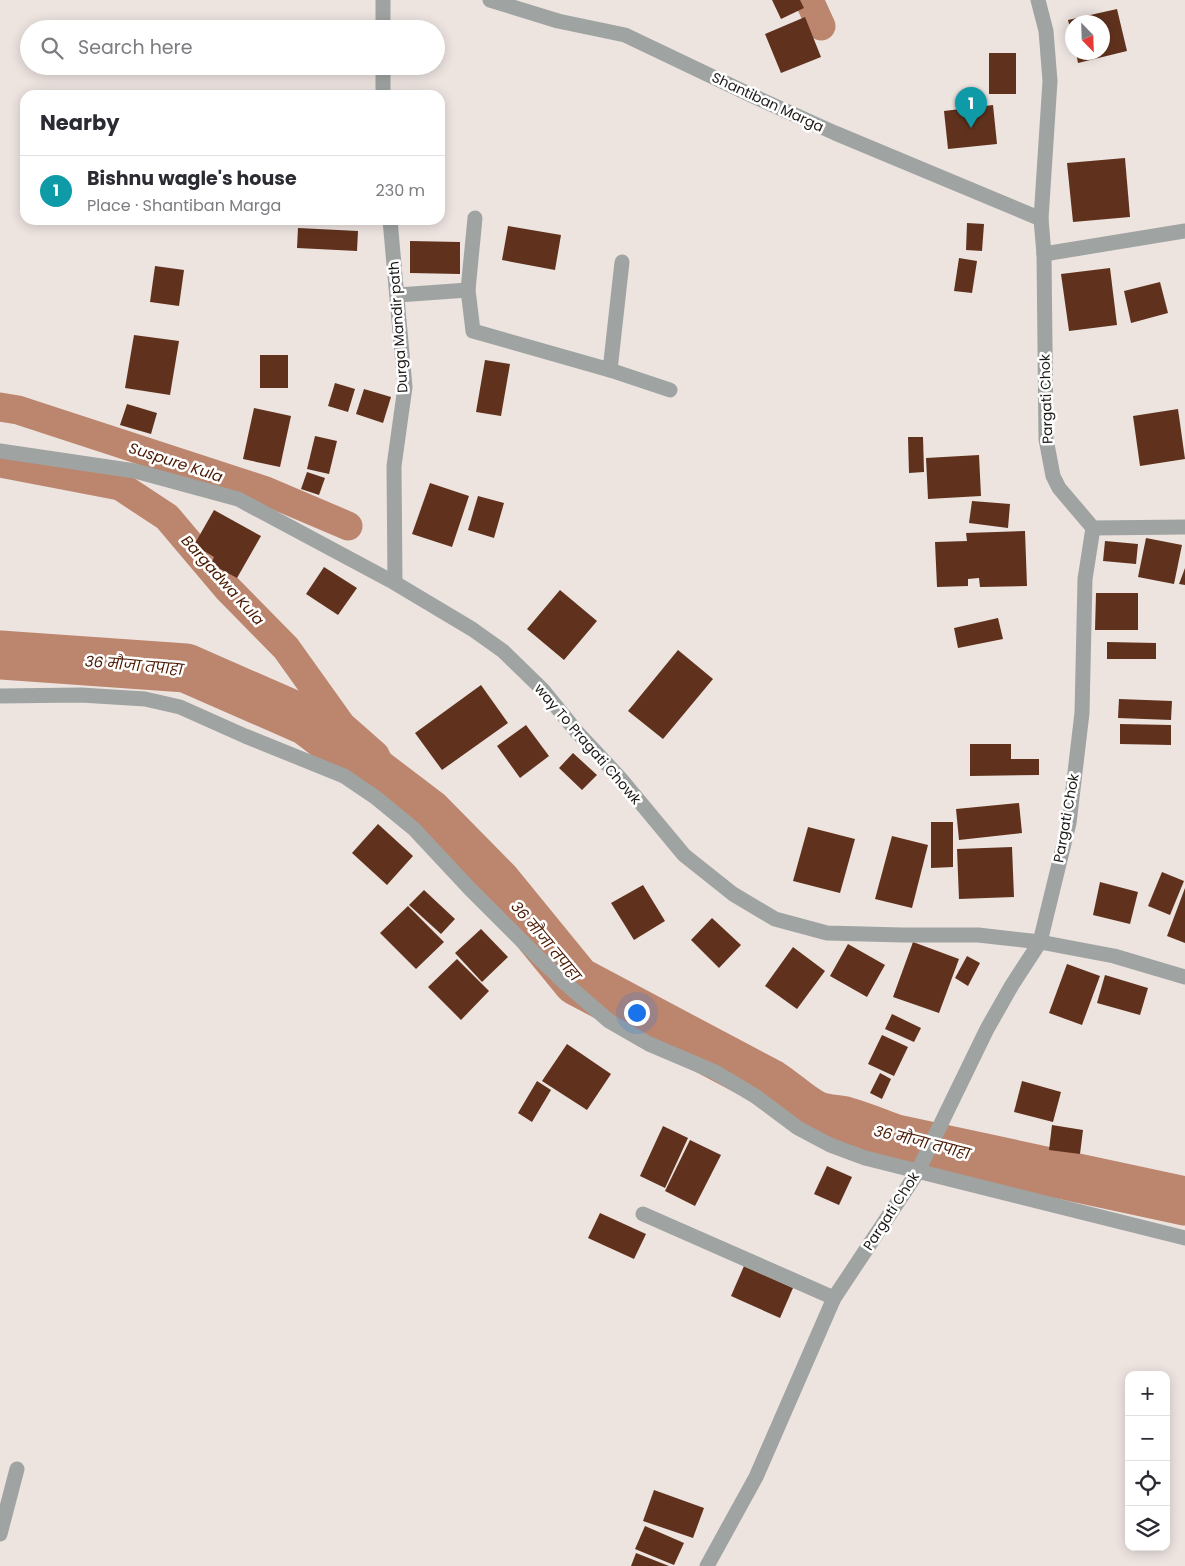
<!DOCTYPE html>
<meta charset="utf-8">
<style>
:root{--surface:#fff;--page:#f7f7f7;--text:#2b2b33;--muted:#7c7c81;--line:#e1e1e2;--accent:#111827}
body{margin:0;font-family:Poppins,"Noto Sans Devanagari",sans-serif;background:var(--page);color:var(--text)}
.controls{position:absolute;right:15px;bottom:15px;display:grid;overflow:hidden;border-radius:10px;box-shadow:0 2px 12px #0003}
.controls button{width:45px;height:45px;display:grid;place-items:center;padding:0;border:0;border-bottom:1px solid var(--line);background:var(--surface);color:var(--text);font:25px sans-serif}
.compass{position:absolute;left:1065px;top:15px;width:45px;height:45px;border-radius:50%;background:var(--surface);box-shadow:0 2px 12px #0003;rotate:157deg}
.you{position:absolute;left:636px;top:1012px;width:18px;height:18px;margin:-12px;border:4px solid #fff;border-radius:50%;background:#1a73e8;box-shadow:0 0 0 8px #1a73e833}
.badge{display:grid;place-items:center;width:32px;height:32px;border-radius:50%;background:var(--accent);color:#fff;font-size:16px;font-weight:700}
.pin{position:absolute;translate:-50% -41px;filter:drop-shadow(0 1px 2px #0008)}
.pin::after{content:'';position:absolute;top:26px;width:18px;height:15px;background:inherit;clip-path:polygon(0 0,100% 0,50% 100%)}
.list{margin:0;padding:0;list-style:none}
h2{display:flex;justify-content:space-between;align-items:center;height:65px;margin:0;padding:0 20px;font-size:21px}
h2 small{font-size:16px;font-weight:400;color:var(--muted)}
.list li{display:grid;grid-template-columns:32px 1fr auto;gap:15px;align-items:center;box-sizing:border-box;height:70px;padding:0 20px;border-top:1px solid var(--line)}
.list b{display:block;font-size:19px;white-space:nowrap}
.list p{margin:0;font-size:16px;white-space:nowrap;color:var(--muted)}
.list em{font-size:16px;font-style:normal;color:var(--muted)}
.icon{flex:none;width:28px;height:28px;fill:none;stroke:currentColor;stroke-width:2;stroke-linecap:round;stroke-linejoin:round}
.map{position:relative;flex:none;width:1185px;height:1566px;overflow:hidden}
.search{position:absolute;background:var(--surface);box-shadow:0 2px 12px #0003;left:20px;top:20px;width:425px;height:55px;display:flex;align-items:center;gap:12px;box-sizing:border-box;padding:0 18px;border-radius:28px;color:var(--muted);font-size:19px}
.panel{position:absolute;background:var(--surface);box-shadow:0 2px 12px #0003;left:20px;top:90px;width:425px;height:135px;border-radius:15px}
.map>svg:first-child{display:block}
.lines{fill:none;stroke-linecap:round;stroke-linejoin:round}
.canal{stroke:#bc866e;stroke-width:29}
.river{stroke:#bc866e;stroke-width:49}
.building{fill:#60321d}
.street{stroke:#9fa4a3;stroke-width:15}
.labels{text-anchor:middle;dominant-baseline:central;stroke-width:5;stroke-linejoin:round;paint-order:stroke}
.street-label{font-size:14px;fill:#1b1816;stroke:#fff}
.water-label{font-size:15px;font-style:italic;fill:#4a1800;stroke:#fff}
</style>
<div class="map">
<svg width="1185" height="1566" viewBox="0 0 1185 1566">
<rect width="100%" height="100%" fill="#ede4e0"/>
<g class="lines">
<!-- canal -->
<g class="canal">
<polyline points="809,0 821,26"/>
<polyline points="0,407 18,410 266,491 348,526"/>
<polyline points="0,463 120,486 167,517 227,588 286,648 341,725 375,755 387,782"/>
</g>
<!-- river -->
<path class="river" d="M0,655L186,668L307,721L428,813L497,883L577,981L771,1084C785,1093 800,1108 815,1115C824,1119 836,1119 845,1121C863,1126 879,1133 896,1139L1185,1201"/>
</g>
<!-- building -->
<g class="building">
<polygon points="772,0 800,0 804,8 781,19"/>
<polygon points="1117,9 1127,51 1078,63 1076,52 1102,52 1102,22 1072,22 1072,36 1068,20"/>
<polygon points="805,17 821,57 781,73 765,34"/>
<rect x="989" y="53" width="27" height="41"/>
<polygon points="993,105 997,144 948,149 944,111"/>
<polygon points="1125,158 1130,217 1073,222 1067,163"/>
<polygon points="967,223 984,224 982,251 966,250"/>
<polygon points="508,226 561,235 555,270 502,260"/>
<polygon points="298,228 358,231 357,251 297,248"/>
<polygon points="410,241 460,242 460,274 410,273"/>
<polygon points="959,258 977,261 972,293 954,291"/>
<polygon points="155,266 184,270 179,306 150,302"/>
<polygon points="1110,268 1117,325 1069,331 1061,274"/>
<polygon points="1160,282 1168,313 1131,323 1124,291"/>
<polygon points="134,335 179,341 170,395 125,388"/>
<rect x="260" y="355" width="28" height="33"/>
<polygon points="485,360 510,364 501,416 476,412"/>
<polygon points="335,383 355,389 348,412 328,406"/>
<polygon points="364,389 391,397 383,423 356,414"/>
<polygon points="127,404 157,413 151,434 120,425"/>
<polygon points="254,408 291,416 280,467 243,459"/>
<polygon points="1178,409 1185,459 1140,466 1133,416"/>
<polygon points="315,436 337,441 329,474 307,469"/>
<polygon points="908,437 923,437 924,472 909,473"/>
<polygon points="979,455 981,496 928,499 926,458"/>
<polygon points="307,472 325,478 319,495 301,489"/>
<polygon points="430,483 469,496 452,547 412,534"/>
<polygon points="478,496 504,503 494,538 468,530"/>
<polygon points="972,501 1010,504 1008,528 969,523"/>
<polygon points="214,510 261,536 237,578 211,564 214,557 194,545"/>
<polygon points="1025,531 1027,586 980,587 979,578 968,579 968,586 937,587 935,542 967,541 966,533"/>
<polygon points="1146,538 1182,545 1174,584 1138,577"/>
<polygon points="1105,541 1138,544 1136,564 1103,561"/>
<polygon points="324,567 357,588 338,615 306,594"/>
<polygon points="1185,568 1185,585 1179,584"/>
<polygon points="560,590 597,621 564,660 527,629"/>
<polygon points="1096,593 1138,593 1138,630 1095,630"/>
<polygon points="998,618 1003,639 958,648 954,628"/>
<polygon points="1107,642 1156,643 1156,659 1107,659"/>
<polygon points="678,650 713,679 663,739 628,711"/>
<polygon points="481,685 508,723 442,770 415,733"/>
<polygon points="1119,699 1172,701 1171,720 1118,718"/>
<polygon points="1120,724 1171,725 1171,745 1120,744"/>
<polygon points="526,725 549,756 520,778 497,746"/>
<polygon points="970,744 1011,744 1011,759 1039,759 1039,775 970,776"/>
<polygon points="573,753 597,775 582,790 559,768"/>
<polygon points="1019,803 1022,833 959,840 956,809"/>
<polygon points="931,822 953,822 953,867 931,868"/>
<polygon points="378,824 413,856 387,885 352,853"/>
<polygon points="808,827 855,839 840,893 793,881"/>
<polygon points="892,836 928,845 912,908 875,899"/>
<polygon points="1012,847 1014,897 959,899 957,849"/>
<polygon points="1162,872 1184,881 1170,915 1148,906"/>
<polygon points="1100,882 1138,892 1130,924 1093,915"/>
<polygon points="643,885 665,921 634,940 611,903"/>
<polygon points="1185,888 1185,943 1167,936"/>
<polygon points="424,890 455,919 441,934 409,905"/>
<polygon points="408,906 444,942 416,969 380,933"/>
<polygon points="712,918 741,945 719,968 691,940"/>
<polygon points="481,929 508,957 482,982 455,953"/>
<polygon points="913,942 959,959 939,1013 893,997"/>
<polygon points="848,944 885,965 867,997 830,976"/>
<polygon points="793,947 825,971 797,1009 765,986"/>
<polygon points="967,956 980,963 968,986 955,978"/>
<polygon points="457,959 489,991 461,1020 428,987"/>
<polygon points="1067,964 1100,976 1082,1025 1049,1013"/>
<polygon points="1105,975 1148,988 1140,1015 1097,1003"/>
<polygon points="892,1014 921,1028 914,1042 885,1029"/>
<polygon points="882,1035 908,1047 894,1076 868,1064"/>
<polygon points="567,1044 611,1074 587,1110 542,1081"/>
<polygon points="880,1073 891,1079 882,1099 870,1093"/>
<polygon points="537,1081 551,1090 532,1122 518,1113"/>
<polygon points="1022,1081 1061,1092 1053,1122 1014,1112"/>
<polygon points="1052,1125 1083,1130 1080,1154 1049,1150"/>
<polygon points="663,1126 688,1138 665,1188 640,1176"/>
<polygon points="690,1140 721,1155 695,1206 665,1191"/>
<polygon points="827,1166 852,1177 839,1205 814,1194"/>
<polygon points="600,1213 646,1234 634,1259 588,1238"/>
<polygon points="744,1266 793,1288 780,1318 731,1296"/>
<polygon points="654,1490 704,1508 693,1538 643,1521"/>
<polygon points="645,1526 684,1543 674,1565 635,1549"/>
<polygon points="636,1553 669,1566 631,1566"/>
</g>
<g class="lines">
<!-- street -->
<g class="street">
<polyline points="490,0 558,21 625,35 755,97 835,133 1041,219"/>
<polyline points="1038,0 1046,31 1050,81 1041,219 1044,254 1046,439 1053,476 1059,488 1093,528"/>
<polyline points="383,29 383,0"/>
<polyline points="383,95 383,66"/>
<polyline points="475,218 468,290 473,331 610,370 670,390"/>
<polyline points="390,220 405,387 394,466 395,583"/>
<polyline points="1044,254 1185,231"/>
<polyline points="398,295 468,290"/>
<polyline points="610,370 622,262"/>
<polyline points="0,451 135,471 238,499 395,583 472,629 503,651 542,689 577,732 620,778 684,855 733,894 775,919 827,933 902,935 978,935 1040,942 1114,956 1185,977"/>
<polyline points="1093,528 1185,527"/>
<polyline points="0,696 81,695 145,699 180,707 245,736 344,776 375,797 414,829 470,889 537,956 564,982 609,1021 649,1044 715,1072 755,1096 798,1128 830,1145 865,1158 1185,1238"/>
<polyline points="643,1214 834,1298"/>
<polyline points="0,1534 17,1469"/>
<polyline points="707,1566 756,1477 834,1298 917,1173 987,1029 1012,985 1040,942 1069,823 1082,713 1085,579 1093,528"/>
</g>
</g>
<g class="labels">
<!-- street labels -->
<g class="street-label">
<text transform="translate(768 102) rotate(25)">Shantiban Marga</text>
<text transform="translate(398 327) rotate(-94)">Durga Mandir path</text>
<text transform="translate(1046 399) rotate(-92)">Pargati Chok</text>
<text transform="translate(588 744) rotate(49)">way To Pragati Chowk</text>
<text transform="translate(1066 818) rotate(-80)">Pargati Chok</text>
<text transform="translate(891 1211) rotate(-57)">Pargati Chok</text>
</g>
<!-- water labels -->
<g class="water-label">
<text transform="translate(176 462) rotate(18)">Suspure Kula</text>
<text transform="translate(223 580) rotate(48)">Bargadwa Kula</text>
<text transform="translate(134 665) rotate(5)">३६ मौजा तपाहा</text>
<text transform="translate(546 941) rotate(50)">३६ मौजा तपाहा</text>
<text transform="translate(922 1142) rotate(14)">३६ मौजा तपाहा</text>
</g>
</g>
</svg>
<div class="controls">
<button>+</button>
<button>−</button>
<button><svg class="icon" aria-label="locate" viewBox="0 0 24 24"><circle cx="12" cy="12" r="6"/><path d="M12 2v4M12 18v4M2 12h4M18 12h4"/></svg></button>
<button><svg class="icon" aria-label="layers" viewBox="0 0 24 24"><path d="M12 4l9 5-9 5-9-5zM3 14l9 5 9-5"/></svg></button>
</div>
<svg class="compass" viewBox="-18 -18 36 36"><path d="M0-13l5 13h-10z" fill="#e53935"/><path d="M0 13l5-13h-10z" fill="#7c7c81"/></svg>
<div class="you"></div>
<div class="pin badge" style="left:971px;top:128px;background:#0f9aa8">1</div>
<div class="search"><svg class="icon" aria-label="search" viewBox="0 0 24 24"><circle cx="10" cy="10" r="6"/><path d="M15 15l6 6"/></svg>Search here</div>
<section class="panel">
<h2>Nearby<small></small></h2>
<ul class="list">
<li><span class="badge" style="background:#0f9aa8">1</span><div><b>Bishnu wagle's house</b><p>Place · Shantiban Marga</p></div><em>230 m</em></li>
</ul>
</section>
</div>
